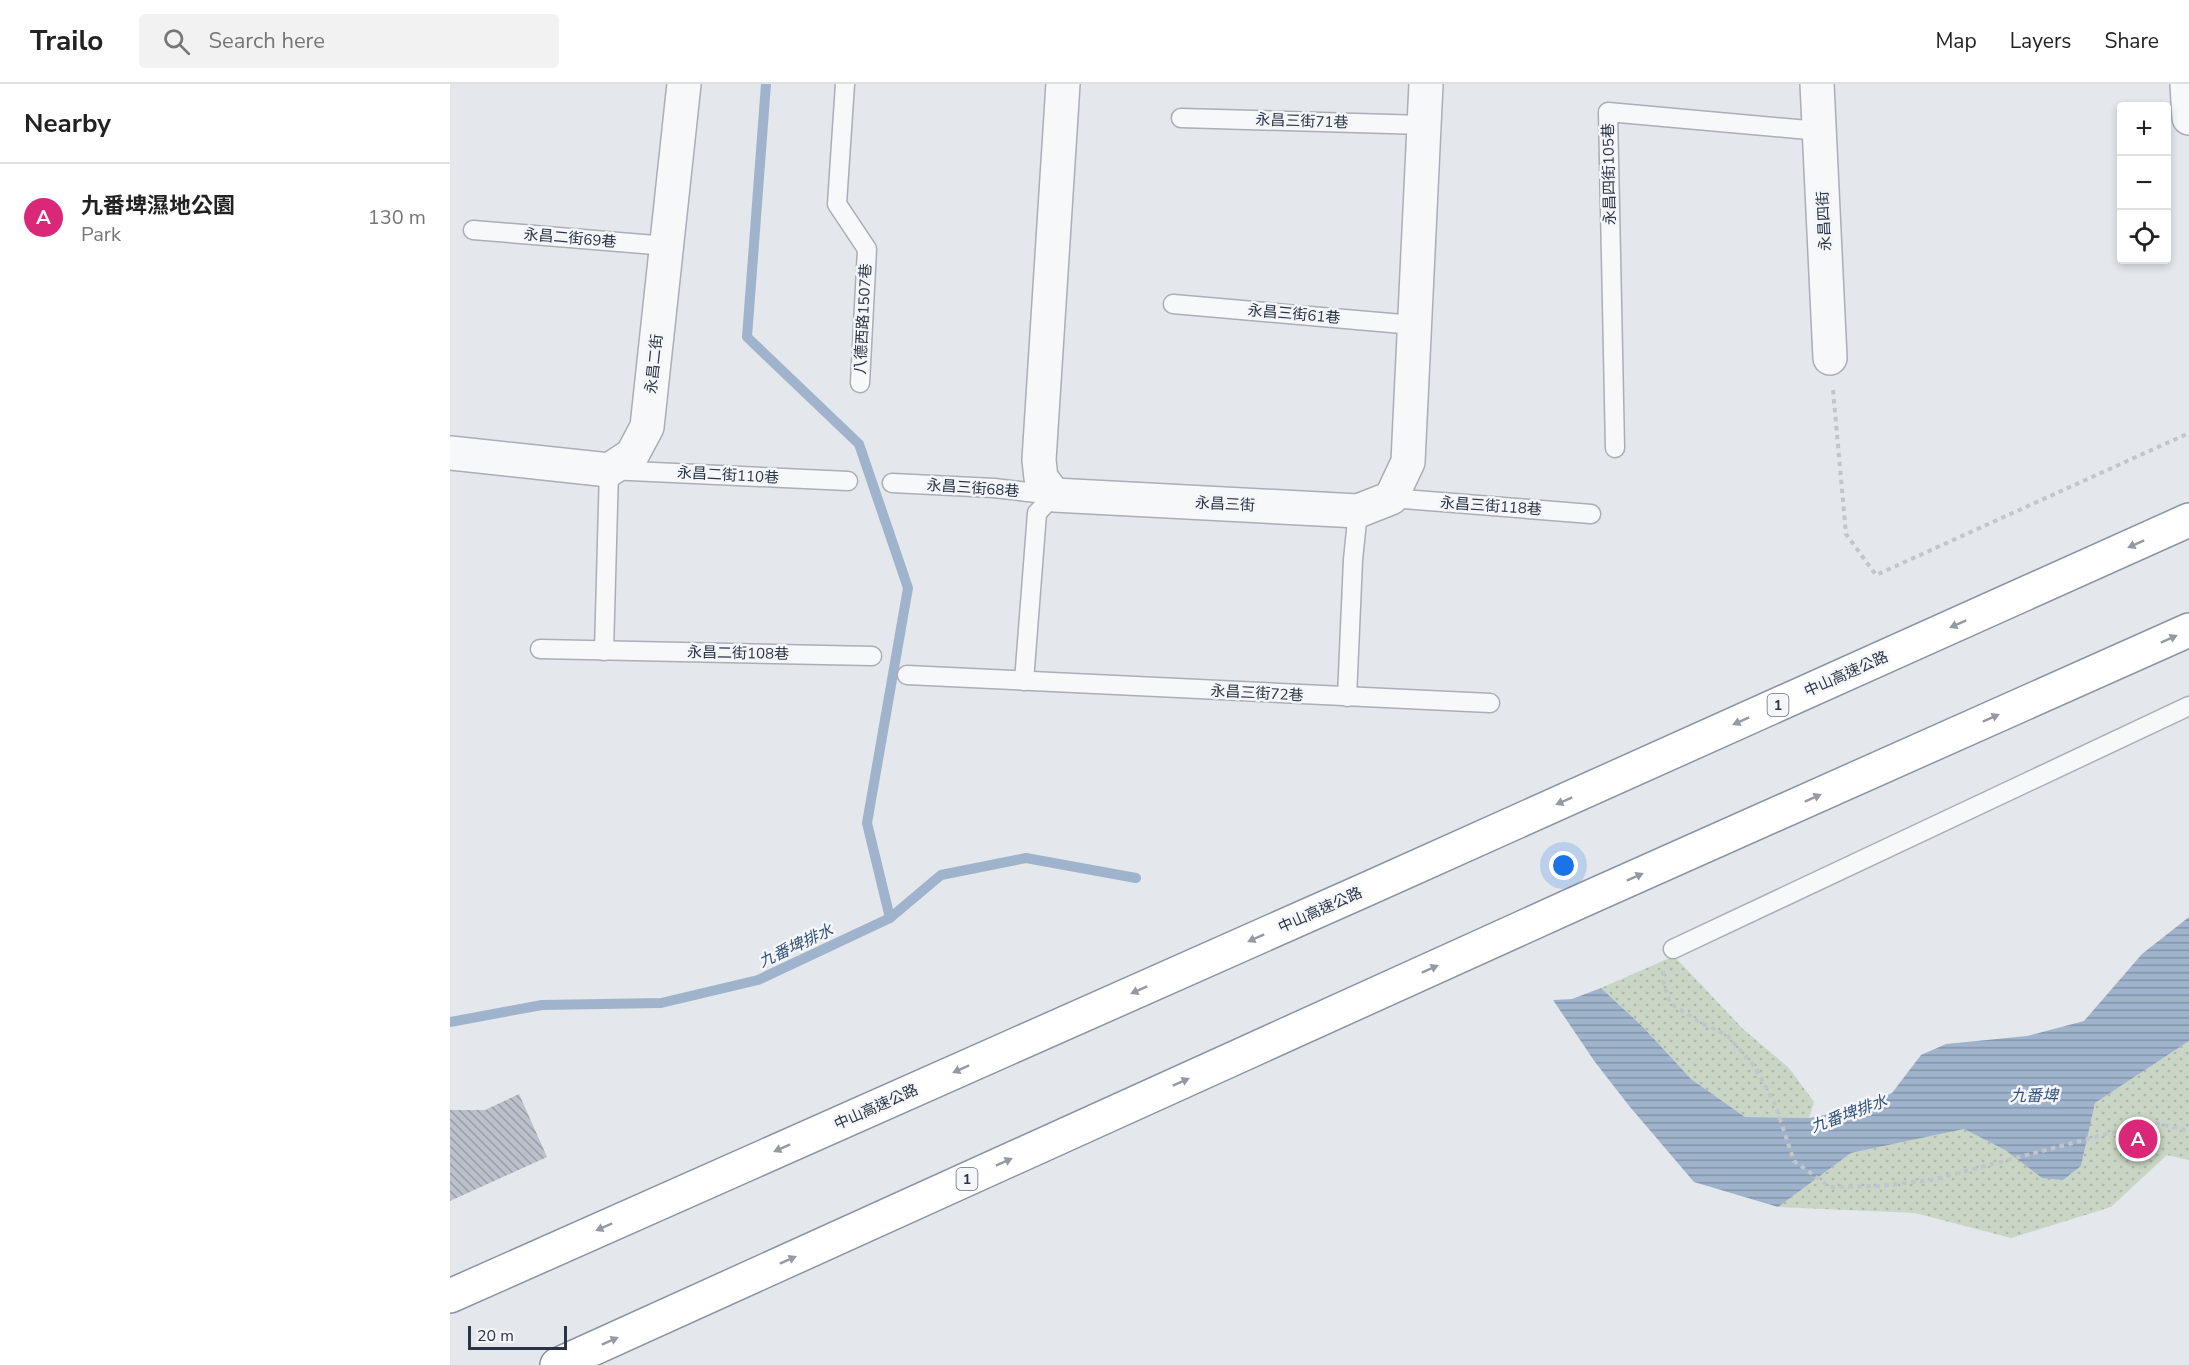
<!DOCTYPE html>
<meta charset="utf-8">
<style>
:root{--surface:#fff;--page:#f2f2f2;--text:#222;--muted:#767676;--line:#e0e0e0;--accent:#db2777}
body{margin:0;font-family:"Nunito Sans","Noto Sans TC",sans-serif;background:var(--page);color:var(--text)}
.controls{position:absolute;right:18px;top:18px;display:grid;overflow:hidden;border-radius:6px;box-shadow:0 3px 9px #0003}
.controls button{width:54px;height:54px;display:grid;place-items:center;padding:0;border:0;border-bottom:2px solid var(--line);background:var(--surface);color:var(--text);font:30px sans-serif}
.scale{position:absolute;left:18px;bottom:15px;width:99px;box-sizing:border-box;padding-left:6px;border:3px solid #2b3445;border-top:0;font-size:16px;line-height:21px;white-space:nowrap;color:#2b3445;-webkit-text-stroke:4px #f4f6f9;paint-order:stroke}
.you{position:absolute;left:1114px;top:782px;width:21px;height:21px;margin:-15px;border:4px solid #fff;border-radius:50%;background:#1a73e8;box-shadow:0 0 0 9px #1a73e833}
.badge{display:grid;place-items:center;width:39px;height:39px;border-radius:50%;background:var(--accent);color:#fff;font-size:20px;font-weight:700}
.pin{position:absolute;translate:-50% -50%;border:3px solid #fff;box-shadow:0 2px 6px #0006}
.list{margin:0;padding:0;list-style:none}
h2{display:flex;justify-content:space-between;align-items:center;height:78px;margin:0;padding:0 24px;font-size:26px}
h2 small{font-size:20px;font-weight:400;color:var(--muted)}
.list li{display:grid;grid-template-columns:39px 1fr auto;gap:18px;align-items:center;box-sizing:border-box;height:108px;padding:0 24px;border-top:2px solid var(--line)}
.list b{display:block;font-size:22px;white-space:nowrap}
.list p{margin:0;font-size:20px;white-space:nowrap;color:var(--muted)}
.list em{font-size:20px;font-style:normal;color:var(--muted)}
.icon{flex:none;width:33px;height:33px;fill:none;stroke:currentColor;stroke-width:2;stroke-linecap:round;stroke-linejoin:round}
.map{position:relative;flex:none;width:1739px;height:1281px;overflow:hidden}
header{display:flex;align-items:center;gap:36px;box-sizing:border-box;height:84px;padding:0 30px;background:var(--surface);border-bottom:2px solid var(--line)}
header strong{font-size:28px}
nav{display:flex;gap:33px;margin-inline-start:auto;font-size:21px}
.search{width:420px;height:54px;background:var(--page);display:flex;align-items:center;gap:15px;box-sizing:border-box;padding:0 21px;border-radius:6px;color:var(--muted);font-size:22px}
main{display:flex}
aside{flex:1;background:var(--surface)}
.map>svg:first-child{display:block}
.grass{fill:url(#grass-dots)}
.water{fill:url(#water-rules)}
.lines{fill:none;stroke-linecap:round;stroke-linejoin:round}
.stream{stroke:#9fb4cc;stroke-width:10}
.building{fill:url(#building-back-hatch)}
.lane-casing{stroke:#a9aeb7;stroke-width:21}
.street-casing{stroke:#a9aeb7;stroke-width:36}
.highway-casing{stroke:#8b94a3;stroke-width:36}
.path{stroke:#c2c5cb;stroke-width:4;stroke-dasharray:4.5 4.5;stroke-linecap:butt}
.lane{stroke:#f7f8fa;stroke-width:18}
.street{stroke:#f7f8fa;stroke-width:33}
.highway{stroke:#fff;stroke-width:33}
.oneway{fill:#959aa2}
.labels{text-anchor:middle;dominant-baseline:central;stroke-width:5;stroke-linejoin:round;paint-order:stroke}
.shield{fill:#f4f6f9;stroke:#676e7b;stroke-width:1.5}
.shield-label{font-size:14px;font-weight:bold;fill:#2b3445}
.street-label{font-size:15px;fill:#2b3445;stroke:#f4f6f9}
.water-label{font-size:16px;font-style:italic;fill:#34527a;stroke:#f4f6f9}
</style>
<header>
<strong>Trailo</strong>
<div class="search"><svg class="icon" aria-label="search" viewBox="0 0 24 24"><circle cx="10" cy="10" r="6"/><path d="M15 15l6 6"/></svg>Search here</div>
<nav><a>Map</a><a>Layers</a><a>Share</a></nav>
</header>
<main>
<aside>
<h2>Nearby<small></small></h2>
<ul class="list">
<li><span class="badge">A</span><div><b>九番埤濕地公園</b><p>Park</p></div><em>130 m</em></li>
</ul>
</aside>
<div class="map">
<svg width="1739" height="1281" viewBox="0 0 1739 1281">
<defs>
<pattern id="grass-dots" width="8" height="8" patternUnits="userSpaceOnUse" patternTransform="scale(1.5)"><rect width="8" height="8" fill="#c9d6c5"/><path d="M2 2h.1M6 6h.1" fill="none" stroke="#adb8ab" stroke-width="1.8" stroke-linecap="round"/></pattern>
<pattern id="water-rules" width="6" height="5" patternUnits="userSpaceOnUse" patternTransform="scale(1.5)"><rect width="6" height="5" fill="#9fb4cc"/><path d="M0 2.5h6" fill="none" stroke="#8293a7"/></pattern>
<pattern id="building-back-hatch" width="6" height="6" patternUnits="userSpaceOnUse" patternTransform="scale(1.5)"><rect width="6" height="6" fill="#bbc0ca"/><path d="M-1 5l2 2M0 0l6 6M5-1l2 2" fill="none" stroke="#989da6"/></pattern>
</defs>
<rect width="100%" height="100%" fill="#e4e7ec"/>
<!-- grass -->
<g class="grass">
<polygon points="1224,872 1293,945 1339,984 1364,1018 1359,1034 1295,1033 1241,995 1193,943 1151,904"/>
<polygon points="1739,957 1739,1076 1717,1071 1661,1123 1561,1154 1465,1129 1328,1123 1401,1069 1514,1045 1555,1066 1592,1094 1631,1082 1645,1019"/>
</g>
<!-- water -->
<polygon class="water" points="1739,833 1739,957 1645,1019 1631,1082 1613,1096 1592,1094 1555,1066 1514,1045 1401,1069 1328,1123 1244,1098 1180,1023 1145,978 1103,916 1122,915 1151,904 1193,943 1241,995 1295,1033 1359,1034 1404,1026 1442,1009 1471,971 1496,960 1577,952 1634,937 1692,870"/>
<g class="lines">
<!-- stream -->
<g class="stream">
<polyline points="316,0 297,253 409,360 458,504 417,739 440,834"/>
<polyline points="0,938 92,921 211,919 308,896 440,834 491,791 576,774 686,794"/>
</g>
</g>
<!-- building -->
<polygon class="building" points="69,1010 97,1073 0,1117 0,1026 35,1026"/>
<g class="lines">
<defs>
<g id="lane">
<polyline points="395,0 387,120 417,165 410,299"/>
<polyline points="731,34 974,41"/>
<polyline points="23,146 217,162"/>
<polyline points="723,220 964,241"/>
<polyline points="1165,364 1158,28 1369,47"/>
<polyline points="442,399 544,404 604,411"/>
<polyline points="941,414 1141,430"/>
<polyline points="90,565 422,572"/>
<polyline points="154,567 159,386 398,397"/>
<polyline points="457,591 1040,619"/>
<polyline points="574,597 587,429 604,411"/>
<polyline points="897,613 903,476 908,427"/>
<polyline points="1223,865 1739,622"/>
</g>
<g id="street">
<polyline points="613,0 589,376 591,394 604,411 908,427 941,414 958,378 976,0"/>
<polyline points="1367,0 1380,274"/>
<polyline points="1737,0 1739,34"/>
<polyline points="0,369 159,386 182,371 197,343 234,0"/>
</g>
<g id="highway">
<polyline points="0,1212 917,805 1739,436"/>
<polyline points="107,1281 1131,817 1739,546"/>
</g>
</defs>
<!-- lane casing -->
<use href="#lane" class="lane-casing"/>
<!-- street casing -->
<use href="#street" class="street-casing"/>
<!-- highway casing -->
<use href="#highway" class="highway-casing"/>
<!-- path -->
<g class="path">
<polyline points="1383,306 1396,450 1426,491 1739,349"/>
<polyline points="1213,887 1213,898 1220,919 1249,938 1277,951 1305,983 1325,1020 1344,1077 1380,1103 1433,1102 1486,1095 1702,1038 1739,1047"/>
</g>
<!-- lane -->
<use href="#lane" class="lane"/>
<!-- street -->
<use href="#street" class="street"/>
<!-- highway -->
<use href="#highway" class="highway"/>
</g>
<!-- one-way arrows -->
<defs><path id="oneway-solid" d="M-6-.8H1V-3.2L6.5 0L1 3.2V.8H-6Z" transform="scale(1.5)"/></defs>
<g class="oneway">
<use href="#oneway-solid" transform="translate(1686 460) rotate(156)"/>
<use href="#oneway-solid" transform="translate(1508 540) rotate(156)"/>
<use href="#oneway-solid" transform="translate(1719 555) rotate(-24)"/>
<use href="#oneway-solid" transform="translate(1541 634) rotate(-24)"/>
<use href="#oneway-solid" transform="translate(1291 637) rotate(156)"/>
<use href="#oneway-solid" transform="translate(1363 714) rotate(-24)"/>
<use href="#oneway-solid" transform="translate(1114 717) rotate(156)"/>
<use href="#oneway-solid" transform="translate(1185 793) rotate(-24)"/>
<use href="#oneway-solid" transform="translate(806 854) rotate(156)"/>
<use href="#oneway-solid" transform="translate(980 885) rotate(-24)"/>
<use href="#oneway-solid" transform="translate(689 906) rotate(156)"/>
<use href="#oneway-solid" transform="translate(511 985) rotate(156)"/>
<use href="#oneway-solid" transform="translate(731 998) rotate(-24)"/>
<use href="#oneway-solid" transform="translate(332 1064) rotate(156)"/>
<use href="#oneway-solid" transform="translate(554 1078) rotate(-24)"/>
<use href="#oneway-solid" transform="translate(154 1143) rotate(156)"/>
<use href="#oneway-solid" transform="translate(338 1176) rotate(-24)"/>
<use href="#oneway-solid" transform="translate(160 1257) rotate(-24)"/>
</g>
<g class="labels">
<!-- shield labels -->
<g class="shield">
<rect x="1317.5" y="610" width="21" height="22" rx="4.5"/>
<rect x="506.5" y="1084" width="21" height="22" rx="4.5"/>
</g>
<g class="shield-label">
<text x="1328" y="621">1</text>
<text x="517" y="1095">1</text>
</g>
<!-- street labels -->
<g class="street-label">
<text transform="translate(852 37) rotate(2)">永昌三街71巷</text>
<text transform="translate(1159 90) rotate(-91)">永昌四街105巷</text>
<text transform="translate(1374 137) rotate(-93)">永昌四街</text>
<text transform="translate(120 154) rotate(5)">永昌二街69巷</text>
<text transform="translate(844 230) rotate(5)">永昌三街61巷</text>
<text transform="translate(413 235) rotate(-87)">八德西路1507巷</text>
<text transform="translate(204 280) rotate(-84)">永昌二街</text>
<text transform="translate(278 391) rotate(3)">永昌二街110巷</text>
<text transform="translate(523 404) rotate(4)">永昌三街68巷</text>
<text transform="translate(775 420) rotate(3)">永昌三街</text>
<text transform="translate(1041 422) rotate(4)">永昌三街118巷</text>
<text transform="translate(288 569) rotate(1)">永昌二街108巷</text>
<text transform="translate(1396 590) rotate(-24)">中山高速公路</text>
<text transform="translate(807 609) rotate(3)">永昌三街72巷</text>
<text transform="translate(870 826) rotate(-24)">中山高速公路</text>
<text transform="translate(426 1023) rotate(-24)">中山高速公路</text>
</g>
<!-- water labels -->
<g class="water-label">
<text transform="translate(346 862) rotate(-25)">九番埤排水</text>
<text x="1584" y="1012">九番埤</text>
<text transform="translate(1399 1030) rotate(-20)">九番埤排水</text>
</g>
</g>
</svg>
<div class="controls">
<button>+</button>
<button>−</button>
<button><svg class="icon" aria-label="locate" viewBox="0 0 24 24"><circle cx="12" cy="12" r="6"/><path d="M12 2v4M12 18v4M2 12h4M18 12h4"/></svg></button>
</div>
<div class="scale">20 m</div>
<div class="you"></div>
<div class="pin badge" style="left:1688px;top:1055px">A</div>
</div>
</main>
